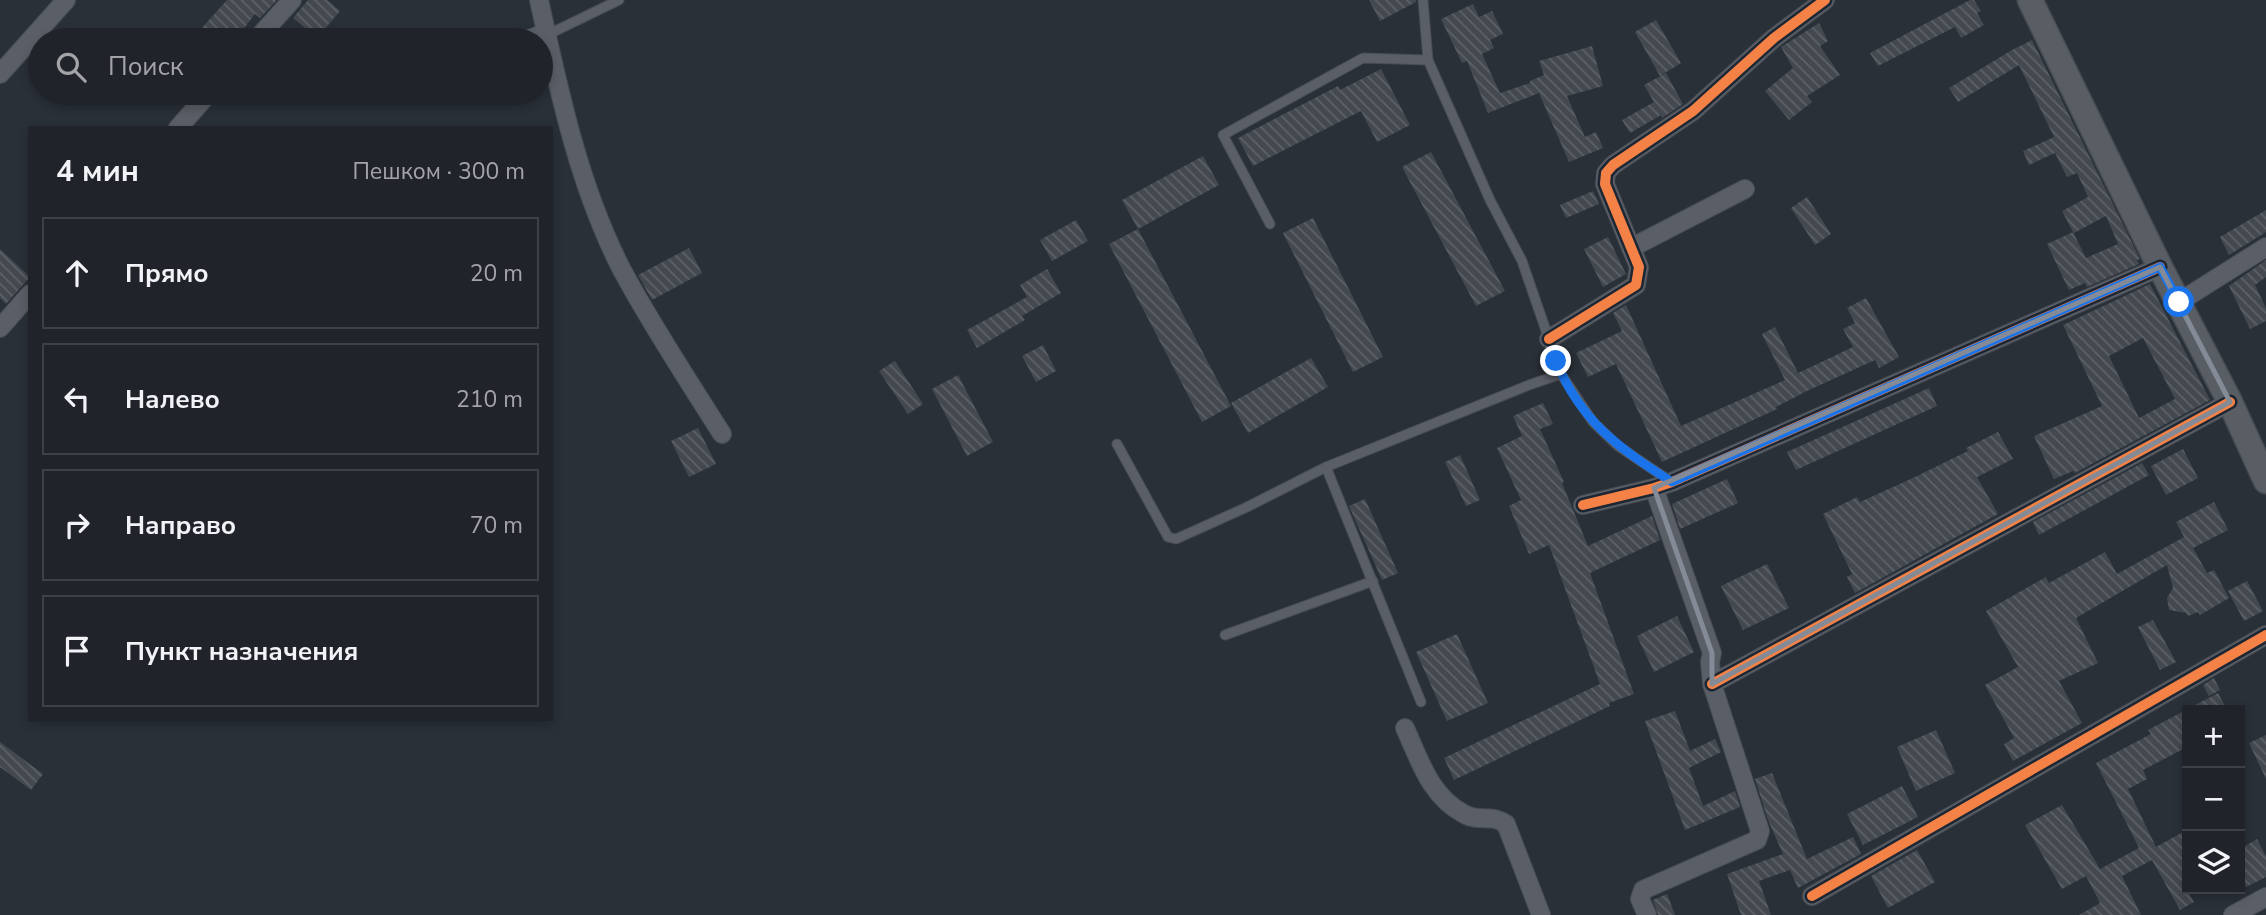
<!DOCTYPE html>
<html lang="ru">
<meta charset="utf-8">
<style>
:root{--surface:#20242a;--page:#282c32;--text:#f1f3f6;--muted:#a2a4a8;--line:#3d4147}
body{margin:0;font-family:"Nunito Sans",sans-serif;background:var(--page);color:var(--text)}
.controls{position:absolute;right:21px;bottom:21px;display:grid;overflow:hidden;border-radius:0px;box-shadow:0 4px 10px #0003}
.controls button{width:63px;height:63px;display:grid;place-items:center;padding:0;border:0;border-bottom:2px solid var(--line);background:var(--surface);color:var(--text);font:35px sans-serif}
.stop{position:absolute;width:21px;height:21px;margin:-16px;border:5px solid #1a73e8;border-radius:50%;background:#fff}
.stop.end{background:#1a73e8;border-color:#fff;box-shadow:0 2px 7px #0008}
.list{margin:0;padding:0;list-style:none}
h2{display:flex;justify-content:space-between;align-items:center;height:91px;margin:0;padding:0 28px;font-size:30px}
h2 small{font-size:23px;font-weight:400;color:var(--muted)}
.list li{display:grid;grid-template-columns:46px 1fr auto;gap:21px;align-items:center;box-sizing:border-box;height:112px;margin:0 14px 14px;padding:0 14px;border:2px solid var(--line);border-radius:0px}
.list b{display:block;font-size:26px;white-space:nowrap}
.list em{font-size:23px;font-style:normal;color:var(--muted)}
.icon{flex:none;width:38px;height:38px;fill:none;stroke:currentColor;stroke-width:2;stroke-linecap:round;stroke-linejoin:round}
.map{position:relative;flex:none;width:2266px;height:915px;overflow:hidden}
.search{position:absolute;background:var(--surface);box-shadow:0 4px 10px #0003;left:28px;top:28px;width:525px;height:77px;display:flex;align-items:center;gap:18px;box-sizing:border-box;padding:0 24px;border-radius:38px;color:var(--muted);font-size:26px}
.panel{position:absolute;background:var(--surface);box-shadow:0 4px 10px #0003;left:28px;top:126px;width:525px;height:595px;border-radius:0px}
.map>svg:first-child{display:block}
.building{fill:url(#building-back-hatch);fill-rule:evenodd}
.lines{fill:none;stroke-linecap:round;stroke-linejoin:round}
.lane-casing{stroke:#484c53;stroke-width:11}
.street-casing{stroke:#484c53;stroke-width:20}
.secondary-casing{stroke:#484c53;stroke-width:27}
.lane{stroke:#5a5e66;stroke-width:9}
.street{stroke:#5a5e66;stroke-width:18}
.secondary{stroke:#595d64;stroke-width:24}
.cycleway-casing{stroke:#1d2633;stroke-width:15}
.cycleway{stroke:#f48246;stroke-width:10}
.route{stroke:#1a73e8;stroke-width:9}
.marked{fill:none;stroke:#848b96;stroke-width:5;stroke-linejoin:round}
</style>
<div class="map">
<svg width="2266" height="915" viewBox="0 0 2266 915">
<defs>
<pattern id="building-back-hatch" width="6" height="6" patternUnits="userSpaceOnUse" patternTransform="scale(1.75)"><rect width="6" height="6" fill="#444950"/><path d="M-1 5l2 2M0 0l6 6M5-1l2 2" fill="none" stroke="#5d6168"/></pattern>
</defs>
<rect width="100%" height="100%" fill="#2a3038"/>
<!-- building -->
<g class="building">
<polygon points="227,0 277,0 260,18 255,14 235,40 191,40"/>
<polygon points="308,0 327,0 340,11 317,38 293,18"/>
<polygon points="1369,0 1416,0 1416,2 1380,21"/>
<polygon points="1970,0 1974,0 1981,11 1977,13 1984,25 1961,38 1955,27 1878,66 1870,53"/>
<polygon points="1473,4 1479,17 1492,11 1503,34 1490,40 1494,48 1482,54 1500,93 1530,83 1530,81 1544,75 1539,61 1592,46 1603,86 1567,96 1585,137 1596,132 1603,148 1569,162 1539,93 1488,113 1467,61 1462,63 1441,19"/>
<polygon points="1656,20 1681,63 1660,76 1635,32"/>
<polygon points="1819,23 1828,41 1820,46 1840,75 1807,96 1812,102 1789,120 1765,91 1793,68 1781,47"/>
<path d="M2032,40L2140,259L2137,260L2139,264L2087,287L2085,283L2069,290L2047,244L2073,232L2062,211L2088,197L2077,173L2067,177L2055,153L2029,165L2023,151L2054,137L2019,65L1958,102L1949,88L2012,50ZM2106,216L2118,244L2086,258L2073,232L2074,233Z"/>
<polygon points="1381,69 1410,125 1377,142 1361,111 1253,166 1238,138 1338,86 1340,90"/>
<polygon points="1666,73 1683,104 1662,118 1661,115 1630,133 1622,120 1654,102 1644,85"/>
<polygon points="1431,152 1505,291 1476,306 1402,167"/>
<polygon points="1203,156 1219,185 1138,229 1122,200"/>
<polygon points="1593,191 1599,204 1566,218 1560,205"/>
<polygon points="1807,197 1831,234 1815,245 1791,208"/>
<polygon points="2266,210 2266,232 2229,255 2220,237"/>
<polygon points="1313,218 1383,357 1353,372 1283,233"/>
<polygon points="1076,220 1088,241 1052,261 1040,240"/>
<polygon points="1138,229 1231,406 1202,422 1109,244"/>
<polygon points="1608,237 1626,274 1603,287 1584,249"/>
<polygon points="689,248 702,273 652,300 638,275"/>
<polygon points="0,249 30,277 6,304 0,298"/>
<polygon points="2266,260 2266,277 2255,285 2266,308 2266,321 2250,329 2229,286"/>
<polygon points="1047,269 1061,293 1022,316 1025,320 977,348 967,330 1027,297 1020,285"/>
<path d="M2150,284L2210,400L2075,473L2073,471L2054,479L2034,436L2102,406L2063,325ZM2143,338L2175,399L2139,418L2109,356Z"/>
<polygon points="1866,298 1899,357 1879,368 1875,360 1807,391 1776,407 1777,409 1662,462 1616,364 1588,377 1576,353 1622,331 1613,313 1626,305 1681,426 1785,380 1762,334 1775,327 1798,373 1853,347 1843,329 1855,323 1847,308"/>
<polygon points="1043,345 1056,371 1036,382 1022,356"/>
<polygon points="1311,358 1328,387 1248,433 1231,403"/>
<polygon points="895,361 923,404 908,414 879,371"/>
<polygon points="958,375 993,442 967,456 932,389"/>
<polygon points="1929,388 1937,406 1796,470 1787,452"/>
<polygon points="1543,403 1553,424 1540,429 1564,482 1562,483 1588,546 1652,516 1660,540 1590,573 1634,694 1609,703 1610,706 1454,780 1444,758 1600,684 1549,545 1529,554 1509,506 1521,500 1497,448 1522,436 1513,416"/>
<polygon points="698,428 716,464 689,477 671,441"/>
<polygon points="1998,432 2013,459 1977,477 1998,514 1855,593 1847,577 1852,574 1823,514 1857,497 1860,502 1915,477 1968,451 1966,448"/>
<polygon points="2183,449 2198,478 2166,495 2151,466"/>
<polygon points="1460,455 1480,500 1466,506 1445,462"/>
<polygon points="2142,463 2149,475 2039,535 2033,522"/>
<polygon points="1727,479 1738,503 1680,529 1672,504"/>
<polygon points="1365,499 1398,573 1382,580 1349,506"/>
<polygon points="2214,502 2228,530 2193,548 2207,573 2214,570 2229,598 2200,615 2198,612 2188,616 2186,613 2169,610 2167,598 2173,588 2167,565 2076,618 2098,663 2059,681 2082,723 2013,761 2004,744 2014,738 1985,685 2018,667 1986,611 2046,577 2049,583 2105,552 2117,574 2184,537 2176,522"/>
<polygon points="1767,564 1789,608 1743,630 1721,586"/>
<polygon points="2247,581 2263,611 2244,621 2228,591"/>
<polygon points="1677,616 1694,652 1654,672 1637,636"/>
<polygon points="2153,620 2176,662 2160,670 2138,627"/>
<polygon points="1457,634 1488,703 1447,721 1416,652"/>
<polygon points="2214,678 2220,690 2209,696 2203,685"/>
<polygon points="2218,693 2227,710 2187,710 2187,747 2143,770 2147,779 2128,789 2156,847 2183,832 2187,839 2187,890 2194,902 2180,910 2152,860 2122,876 2141,915 2079,915 2100,903 2086,876 2062,889 2025,825 2062,805 2100,869 2139,848 2096,763 2151,734 2148,730"/>
<polygon points="1675,711 1690,751 1715,739 1721,752 1689,768 1703,806 1735,791 1740,807 1685,830 1645,721"/>
<polygon points="1936,730 1955,773 1916,791 1897,747"/>
<polygon points="2266,735 2266,779 2249,743"/>
<polygon points="0,742 43,774 31,790 0,767"/>
<polygon points="1772,773 1807,859 1853,837 1861,854 1798,888 1790,870 1759,881 1771,915 1741,915 1727,874 1783,854 1768,820 1755,779"/>
<polygon points="1902,786 1918,817 1863,845 1847,814"/>
<polygon points="2257,839 2266,856 2266,877 2246,887 2240,875 2240,849"/>
<polygon points="1917,850 1935,882 1888,908 1871,876"/>
<polygon points="1667,894 1675,915 1658,915 1653,900"/>
</g>
<g class="lines">
<defs>
<g id="lane">
<polyline points="1423,0 1428,60 1490,200 1522,261 1561,374 1593,422 1618,446 1670,481"/>
<polyline points="547,35 619,0"/>
<polyline points="515,40 545,28"/>
<polyline points="1270,224 1223,135 1363,58 1428,60"/>
<polyline points="1117,444 1168,537 1176,539 1245,508 1326,467"/>
<polyline points="1225,635 1373,581"/>
<polyline points="1421,702 1326,467 1529,385 1561,374"/>
</g>
<g id="street">
<path d="M539,0C559,91 579,187 622,270C652,326 688,380 722,434"/>
<polyline points="256,40 292,0"/>
<polyline points="0,74 66,0"/>
<polyline points="178,128 209,93"/>
<polyline points="1631,248 1745,189"/>
<polyline points="2179,302 2266,247"/>
<polyline points="0,328 30,294"/>
<polyline points="1549,339 1636,285 1639,267 1605,184 1606,173 1613,165 1693,111 1774,38 1825,0"/>
<polyline points="1583,505 1654,488 1672,482 2160,267"/>
<polyline points="1712,684 2230,402"/>
<path d="M1405,728C1420,761 1430,796 1464,814C1480,823 1490,813 1506,824L1541,915"/>
<polyline points="1812,896 2266,635"/>
<polyline points="1647,915 1640,899 1643,890 1757,840 1760,831 1712,684 1710,662 1712,653 1654,488"/>
<polyline points="2233,915 2266,897"/>
</g>
<polyline id="secondary" points="2030,0 2160,267 2230,402 2266,481"/>
</defs>
<!-- lane casing -->
<use href="#lane" class="lane-casing"/>
<!-- street casing -->
<use href="#street" class="street-casing"/>
<!-- secondary casing -->
<use href="#secondary" class="secondary-casing"/>
<!-- lane -->
<use href="#lane" class="lane"/>
<!-- street -->
<use href="#street" class="street"/>
<!-- secondary -->
<use href="#secondary" class="secondary"/>
<defs>
<g id="cycleway">
<polyline points="1549,339 1636,285 1639,267 1605,184 1606,173 1613,165 1693,111 1774,38 1825,0"/>
<polyline points="1583,505 1654,488 1672,482 2160,267"/>
<polyline points="1712,684 2230,402"/>
<polyline points="1812,896 2266,635"/>
</g>
</defs>
<!-- cycleway casing -->
<use href="#cycleway" class="cycleway-casing"/>
<!-- cycleway -->
<use href="#cycleway" class="cycleway"/>
</g>
<g class="lines">
<!-- route -->
<path class="route" d="M1556,361C1581,422 1619,448 1672,482L2160,267L2179,302"/>
</g>
<!-- marked area -->
<path class="marked" d="M2160,267L2230,402L1712,684V653L1654,488Z"/>
</svg>
<div class="controls">
<button>+</button>
<button>−</button>
<button><svg class="icon" aria-label="layers" viewBox="0 0 24 24"><path d="M12 4l9 5-9 5-9-5zM3 14l9 5 9-5"/></svg></button>
</div>
<div class="stop" style="left:2179px;top:302px"></div>
<div class="stop end" style="left:1556px;top:361px"></div>
<div class="search"><svg class="icon" aria-label="search" viewBox="0 0 24 24"><circle cx="10" cy="10" r="6"/><path d="M15 15l6 6"/></svg>Поиск</div>
<section class="panel">
<h2>4 мин<small>Пешком · 300 m</small></h2>
<ul class="list">
<li><svg class="icon" aria-label="ahead" viewBox="0 0 24 24"><path d="M12 20V5M6 11l6-6 6 6"/></svg><div><b>Прямо</b></div><em>20 m</em></li>
<li><svg class="icon" aria-label="left" viewBox="0 0 24 24"><path d="M17 20v-9H6M10 6l-5 5 5 5"/></svg><div><b>Налево</b></div><em>210 m</em></li>
<li><svg class="icon" aria-label="right" viewBox="0 0 24 24"><path d="M7 20v-9h11M14 6l5 5-5 5"/></svg><div><b>Направо</b></div><em>70 m</em></li>
<li><svg class="icon" aria-label="arrive" viewBox="0 0 24 24"><path d="M6 21V4h12l-3 4 3 4H6"/></svg><div><b>Пункт назначения</b></div></li>
</ul>
</section>
</div>
